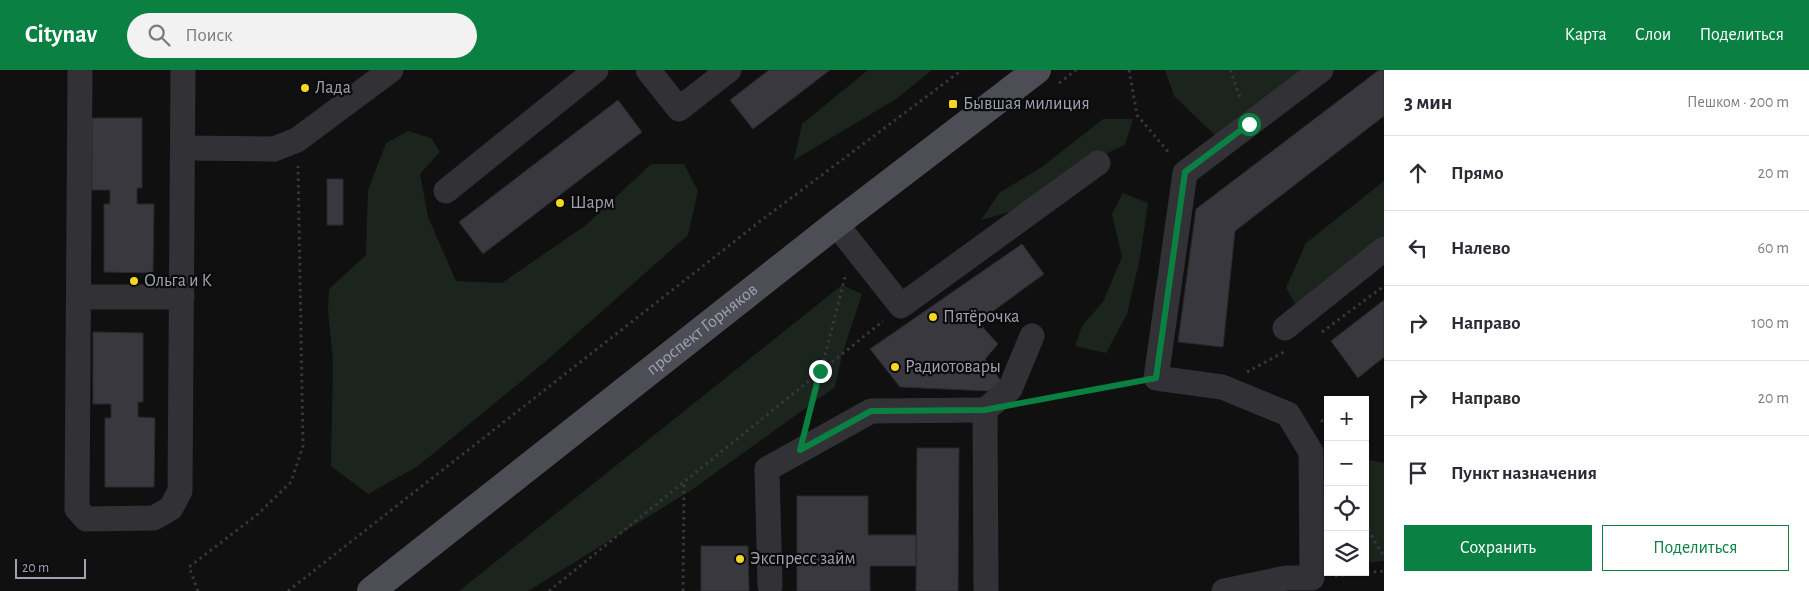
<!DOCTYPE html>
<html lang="ru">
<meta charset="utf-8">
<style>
:root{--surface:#fff;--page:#f2f2f3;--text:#2b2b33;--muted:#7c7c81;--line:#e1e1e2;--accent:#0b8043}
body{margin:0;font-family:"Alegreya Sans",sans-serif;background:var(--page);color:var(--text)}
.controls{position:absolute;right:15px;bottom:15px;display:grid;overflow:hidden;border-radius:0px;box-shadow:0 1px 4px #0004}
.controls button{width:45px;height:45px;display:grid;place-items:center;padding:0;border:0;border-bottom:1px solid var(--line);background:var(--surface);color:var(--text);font:25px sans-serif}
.scale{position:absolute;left:15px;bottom:12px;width:71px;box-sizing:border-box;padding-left:5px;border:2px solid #a0a2b2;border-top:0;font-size:14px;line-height:18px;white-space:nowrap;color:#a0a2b2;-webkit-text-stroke:4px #0b0b0c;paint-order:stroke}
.stop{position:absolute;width:15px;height:15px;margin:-11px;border:4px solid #0b8043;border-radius:50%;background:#fff}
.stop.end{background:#0b8043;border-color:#fff;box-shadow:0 1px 5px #0008}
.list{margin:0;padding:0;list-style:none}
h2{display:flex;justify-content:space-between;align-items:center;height:65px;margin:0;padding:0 20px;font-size:21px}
h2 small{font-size:16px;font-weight:400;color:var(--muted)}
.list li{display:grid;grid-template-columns:32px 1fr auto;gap:15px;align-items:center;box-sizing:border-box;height:75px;padding:0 20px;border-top:1px solid var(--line)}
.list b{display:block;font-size:19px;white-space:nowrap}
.list em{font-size:16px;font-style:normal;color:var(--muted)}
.actions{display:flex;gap:10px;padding:15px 20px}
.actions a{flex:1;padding:11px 0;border:1px solid var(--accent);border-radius:0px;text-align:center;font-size:18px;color:var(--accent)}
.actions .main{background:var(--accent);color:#fff}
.icon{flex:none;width:28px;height:28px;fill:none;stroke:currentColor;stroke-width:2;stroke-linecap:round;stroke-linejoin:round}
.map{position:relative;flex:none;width:1384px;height:521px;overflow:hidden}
header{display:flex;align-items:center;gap:30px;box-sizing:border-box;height:70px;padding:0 25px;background:var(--accent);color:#fff}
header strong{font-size:24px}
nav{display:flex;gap:28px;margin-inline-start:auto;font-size:18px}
.search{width:350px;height:45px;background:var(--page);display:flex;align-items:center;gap:12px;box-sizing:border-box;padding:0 18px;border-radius:28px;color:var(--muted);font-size:19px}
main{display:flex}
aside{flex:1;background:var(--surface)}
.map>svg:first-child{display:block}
.green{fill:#1c241e}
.building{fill:#39383e;stroke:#2a292d}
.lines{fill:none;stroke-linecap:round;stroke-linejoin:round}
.path{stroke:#37373d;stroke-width:3;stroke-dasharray:2.5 4;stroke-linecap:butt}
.minor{stroke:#313136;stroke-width:25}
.major{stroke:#4c4d55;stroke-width:28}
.route{stroke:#0b8043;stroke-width:6}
.poi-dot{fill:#f7d622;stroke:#0b0b0c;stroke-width:2}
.labels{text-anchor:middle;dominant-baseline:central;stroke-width:4.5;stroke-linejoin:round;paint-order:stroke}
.poi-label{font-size:18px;fill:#a0a2b2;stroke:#0b0b0c;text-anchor:start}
.street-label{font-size:18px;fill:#a0a2b2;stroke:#0b0b0c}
</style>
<header>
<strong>Citynav</strong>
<div class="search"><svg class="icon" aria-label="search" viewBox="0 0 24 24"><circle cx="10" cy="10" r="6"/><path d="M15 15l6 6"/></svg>Поиск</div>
<nav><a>Карта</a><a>Слои</a><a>Поделиться</a></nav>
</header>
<main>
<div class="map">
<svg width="1384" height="521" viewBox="0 0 1384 521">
<rect width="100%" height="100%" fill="#101011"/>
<!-- green -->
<g class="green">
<polygon points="868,0 932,0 896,29 794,90 802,54"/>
<polygon points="1165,0 1319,0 1219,69 1174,26"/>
<polygon points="1103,49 1133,49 1125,75 1081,95 1028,137 981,150 999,123 1042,97"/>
<polygon points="408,61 431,68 440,82 420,104 428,147 456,211 502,213 586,155 651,94 684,94 698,121 688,165 546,291 418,396 368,424 331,396 333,291 328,241 329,219 366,185 368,120 386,73"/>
<polygon points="1384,111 1384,181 1301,244 1286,218 1306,173"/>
<polygon points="1123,123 1148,133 1140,188 1127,244 1106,283 1075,276 1082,256 1103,232 1122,187 1112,144"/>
<polygon points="842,215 862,224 842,285 835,317 693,419 528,521 459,521"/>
<polygon points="1365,389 1384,393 1384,491 1365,493"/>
</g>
<!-- building -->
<g class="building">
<polygon points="769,0 830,0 753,59 730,30"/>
<polygon points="1379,0 1384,0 1384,46 1235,161 1223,277 1178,272 1196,139"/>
<polygon points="618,30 642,62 483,184 459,152"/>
<polygon points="92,48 142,48 142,118 137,118 137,134 154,134 153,203 104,202 104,134 110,134 110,120 92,120"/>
<rect x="327" y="109" width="16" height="46"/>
<polygon points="1022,174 1044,204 978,252 998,274 985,289 1001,311 989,321 900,317 870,279"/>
<polygon points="1384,230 1384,287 1358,308 1331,271"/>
<polygon points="93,262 143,263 143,332 138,332 138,347 155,348 154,417 105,417 105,348 111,348 111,334 93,334"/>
<polygon points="917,378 959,378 958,521 916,521"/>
<polygon points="797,426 868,426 868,465 916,465 916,496 870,496 870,521 797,521"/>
<polygon points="701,476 748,476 749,521 701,521"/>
</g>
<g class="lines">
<!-- path -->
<g class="path">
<polyline points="1129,0 1137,45 1170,84"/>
<polyline points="1230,0 1241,30"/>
<polyline points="1059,13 1076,0"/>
<polyline points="1322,262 1384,216"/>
<polyline points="1247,302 1284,282"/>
<polyline points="1031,331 1133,312"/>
<polyline points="809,348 846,203"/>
<polyline points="1321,350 1328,356"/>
<polyline points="1365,454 1384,487"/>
<polyline points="1335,506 1384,501"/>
<polyline points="198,521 189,497 258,444 291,412 303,376 298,96"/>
<polyline points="288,521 763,149 962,0"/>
<polyline points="549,521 883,251"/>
<polyline points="683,521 684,412"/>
</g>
<!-- minor -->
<g class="minor">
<polyline points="80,0 77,439 86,449 154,448 171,438 180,421 183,0"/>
<polyline points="648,0 679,39 729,0"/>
<polyline points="183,78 274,79 297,70 391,0"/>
<polyline points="446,121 596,0"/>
<polyline points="836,154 901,236 1098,93"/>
<polyline points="79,227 182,227"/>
<polyline points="1285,258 1384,179"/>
<polyline points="770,516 767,399 871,341 985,340"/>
<polyline points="986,521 985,340 1010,319 1032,266"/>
<polyline points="1224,521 1286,508 1312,508 1311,382 1288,344 1222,317 1156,308 1185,103 1321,0"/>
</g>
<!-- major -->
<path class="major" id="s1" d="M371,521L836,154L1037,0"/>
</g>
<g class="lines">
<!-- route -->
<polyline class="route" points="820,301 800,380 871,341 984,340 1156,308 1185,102 1249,54"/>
</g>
<!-- markers -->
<g class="poi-dot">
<circle cx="305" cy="18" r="5"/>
<rect x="948" y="29" width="10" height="10" rx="2.5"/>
<circle cx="560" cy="133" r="5"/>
<circle cx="134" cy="211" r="5"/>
<circle cx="933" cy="247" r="5"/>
<circle cx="895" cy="297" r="5"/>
<circle cx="740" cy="489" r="5"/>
</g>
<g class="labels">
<!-- poi labels -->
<g class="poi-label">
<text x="315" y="18">Лада</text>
<text x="963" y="34">Бывшая милиция</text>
<text x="570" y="133">Шарм</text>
<text x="144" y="211">Ольга и К</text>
<text x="943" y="247">Пятёрочка</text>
<text x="905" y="297">Радиотовары</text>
<text x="750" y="489">Экспресс займ</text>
</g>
<!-- street labels -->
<g class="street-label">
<text stroke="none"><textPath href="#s1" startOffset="422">проспект Горняков</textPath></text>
</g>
</g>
</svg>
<div class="controls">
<button>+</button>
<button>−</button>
<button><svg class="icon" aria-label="locate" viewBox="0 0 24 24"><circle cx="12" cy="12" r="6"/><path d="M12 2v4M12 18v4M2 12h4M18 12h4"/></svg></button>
<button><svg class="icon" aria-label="layers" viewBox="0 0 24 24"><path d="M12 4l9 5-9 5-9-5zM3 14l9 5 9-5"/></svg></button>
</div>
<div class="scale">20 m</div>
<div class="stop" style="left:1249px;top:54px"></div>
<div class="stop end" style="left:820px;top:301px"></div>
</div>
<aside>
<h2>3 мин<small>Пешком · 200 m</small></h2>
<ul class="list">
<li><svg class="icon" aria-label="ahead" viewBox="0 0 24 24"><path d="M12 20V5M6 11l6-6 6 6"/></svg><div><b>Прямо</b></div><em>20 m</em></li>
<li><svg class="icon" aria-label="left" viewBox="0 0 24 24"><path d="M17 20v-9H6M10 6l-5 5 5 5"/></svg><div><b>Налево</b></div><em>60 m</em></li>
<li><svg class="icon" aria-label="right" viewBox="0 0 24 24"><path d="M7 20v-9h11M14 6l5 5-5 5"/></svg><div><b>Направо</b></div><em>100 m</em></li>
<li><svg class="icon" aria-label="right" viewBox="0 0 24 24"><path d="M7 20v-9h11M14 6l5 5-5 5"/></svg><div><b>Направо</b></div><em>20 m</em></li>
<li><svg class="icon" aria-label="arrive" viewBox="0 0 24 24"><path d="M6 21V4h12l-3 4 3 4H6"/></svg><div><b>Пункт назначения</b></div></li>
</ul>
<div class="actions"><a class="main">Сохранить</a><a>Поделиться</a></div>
</aside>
</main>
